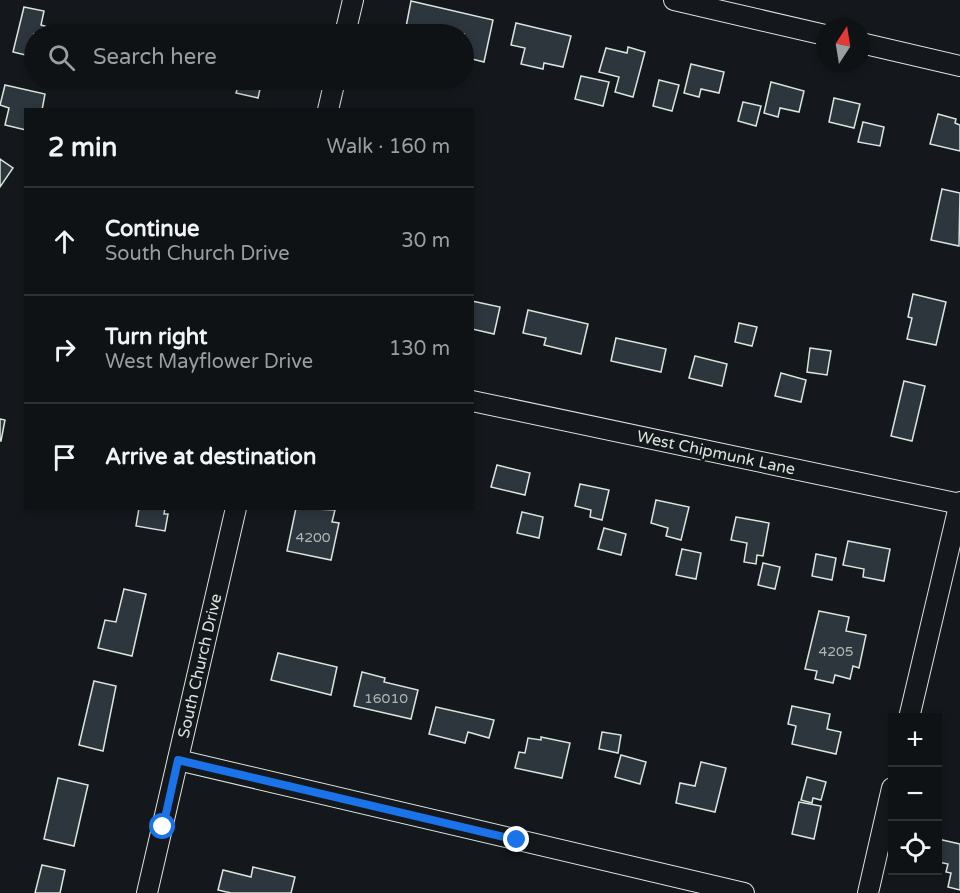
<!DOCTYPE html>
<meta charset="utf-8">
<style>
:root{--surface:#0f1215;--page:#181b1e;--text:#f1f3f6;--muted:#9b9ea0;--line:#2f3234}
body{margin:0;font-family:"Varela Round",sans-serif;background:var(--page);color:var(--text)}
.controls{position:absolute;right:18px;bottom:18px;display:grid;overflow:hidden;border-radius:0px;box-shadow:0 3px 9px #0003}
.controls button{width:54px;height:54px;display:grid;place-items:center;padding:0;border:0;border-bottom:2px solid var(--line);background:var(--surface);color:var(--text);font:30px sans-serif}
.compass{position:absolute;left:816px;top:18px;width:54px;height:54px;border-radius:50%;background:var(--surface);box-shadow:0 3px 9px #0003;rotate:12deg}
.stop{position:absolute;width:18px;height:18px;margin:-14px;border:4px solid #1a73e8;border-radius:50%;background:#fff}
.stop.end{background:#1a73e8;border-color:#fff;box-shadow:0 2px 6px #0008}
.list{margin:0;padding:0;list-style:none}
h2{display:flex;justify-content:space-between;align-items:center;height:78px;margin:0;padding:0 24px;font-size:26px}
h2 small{font-size:20px;font-weight:400;color:var(--muted)}
.list li{display:grid;grid-template-columns:39px 1fr auto;gap:18px;align-items:center;box-sizing:border-box;height:108px;padding:0 24px;border-top:2px solid var(--line)}
.list b{display:block;font-size:22px;white-space:nowrap}
.list p{margin:0;font-size:20px;white-space:nowrap;color:var(--muted)}
.list em{font-size:20px;font-style:normal;color:var(--muted)}
.icon{flex:none;width:33px;height:33px;fill:none;stroke:currentColor;stroke-width:2;stroke-linecap:round;stroke-linejoin:round}
.map{position:relative;flex:none;width:960px;height:893px;overflow:hidden}
.search{position:absolute;background:var(--surface);box-shadow:0 3px 9px #0003;left:24px;top:24px;width:450px;height:66px;display:flex;align-items:center;gap:15px;box-sizing:border-box;padding:0 21px;border-radius:33px;color:var(--muted);font-size:22px}
.panel{position:absolute;background:var(--surface);box-shadow:0 3px 9px #0003;left:24px;top:108px;width:450px;height:402px;border-radius:0px}
.map>svg:first-child{display:block}
.building{fill:#2c363c;stroke:#d8e6dc;stroke-width:1.5}
.lines{fill:none;stroke-linecap:round;stroke-linejoin:round}
.minor-casing{stroke:#d8e6dc;stroke-width:22}
.minor{stroke:#14181c;stroke-width:20}
.route{stroke:#1a73e8;stroke-width:8}
.labels{text-anchor:middle;dominant-baseline:central;stroke-width:4.5;stroke-linejoin:round;paint-order:stroke}
.number-label{font-size:14px;fill:#adbab4}
.street-label{font-size:16px;fill:#d8e6dc;stroke:#14181c}
</style>
<div class="map">
<svg width="960" height="893" viewBox="0 0 960 893">
<rect width="100%" height="100%" fill="#14181c"/>
<!-- building -->
<g class="building">
<polygon points="411,1 493,20 484,62 464,57 464,34 438,34 406,27"/>
<polygon points="24,7 44,11 41,25 51,28 49,34 34,34 34,57 13,52"/>
<polygon points="516,23 571,36 563,67 544,63 543,69 521,64 525,48 511,45"/>
<polygon points="628,47 645,52 633,97 615,92 619,77 599,72 606,48 627,53"/>
<polygon points="691,64 724,72 719,93 701,89 699,97 684,93"/>
<polygon points="581,76 609,82 603,106 575,99"/>
<polygon points="240,80 262,80 258,98 236,93"/>
<polygon points="659,80 679,85 672,111 653,106"/>
<polygon points="771,82 804,91 799,112 780,108 778,117 764,113"/>
<polygon points="5,85 45,94 42,110 26,110 26,130 5,125 9,108 0,105"/>
<polygon points="834,98 860,104 854,128 829,122"/>
<polygon points="743,102 761,106 756,126 738,121"/>
<polygon points="938,114 956,119 955,123 960,125 960,151 930,144"/>
<polygon points="863,122 884,127 880,146 858,142"/>
<polygon points="0,159 13,168 0,187"/>
<polygon points="942,189 960,193 959,246 931,240"/>
<polygon points="913,294 946,302 936,345 907,339 912,318 908,317"/>
<polygon points="472,301 500,307 494,334 472,329"/>
<polygon points="528,310 588,324 581,354 544,345 546,338 523,333"/>
<polygon points="739,323 757,327 752,346 735,342"/>
<polygon points="616,338 666,349 661,372 611,361"/>
<polygon points="810,348 831,351 827,375 807,372"/>
<polygon points="695,356 727,364 722,386 689,378"/>
<polygon points="781,373 806,380 801,402 775,396"/>
<polygon points="904,381 925,386 912,441 891,436"/>
<polygon points="0,419 5,420 1,441 0,441"/>
<polygon points="497,465 530,473 525,495 491,487"/>
<polygon points="580,484 609,490 602,520 590,517 591,510 575,506"/>
<polygon points="656,500 689,507 681,540 666,536 668,528 651,523"/>
<polygon points="139,508 165,508 164,514 168,514 165,531 136,526"/>
<polygon points="296,508 335,510 332,522 339,523 331,560 287,551"/>
<polygon points="522,512 543,517 539,538 517,533"/>
<polygon points="736,517 769,523 763,556 757,555 756,564 744,562 747,543 731,540"/>
<polygon points="604,528 626,534 621,555 598,549"/>
<polygon points="848,541 890,549 884,581 863,577 864,569 843,565"/>
<polygon points="682,549 701,553 696,579 676,575"/>
<polygon points="816,554 836,558 832,580 812,576"/>
<polygon points="763,563 780,567 775,589 758,585"/>
<polygon points="124,589 146,594 132,656 98,648 105,620 116,622"/>
<polygon points="819,611 849,617 846,631 866,635 859,668 853,666 850,679 835,675 833,683 815,679 817,671 805,669"/>
<polygon points="278,653 337,667 331,695 271,680"/>
<polygon points="362,672 385,678 384,682 418,690 411,719 354,706"/>
<polygon points="94,681 116,686 103,751 79,745"/>
<polygon points="792,706 830,714 827,729 841,732 836,754 792,744 796,726 788,724"/>
<polygon points="436,707 494,720 489,738 468,732 465,743 429,734"/>
<polygon points="602,732 621,735 618,753 599,749"/>
<polygon points="541,737 570,743 562,778 515,768 519,752 525,753 528,738 541,740"/>
<polygon points="621,755 646,762 640,784 615,777"/>
<polygon points="701,762 726,768 715,812 676,803 680,783 695,786"/>
<polygon points="807,777 826,782 821,800 813,798 812,803 801,800"/>
<polygon points="58,778 88,785 74,846 44,839"/>
<polygon points="799,802 821,806 814,839 792,834"/>
<polygon points="938,839 960,844 960,890 948,887 951,873 946,872 948,864 938,862"/>
<polygon points="42,865 65,870 60,893 35,893"/>
<polygon points="253,867 295,877 291,893 231,893 218,890 223,870 251,877"/>
</g>
<g class="lines">
<defs>
<g id="minor">
<polyline points="674,0 825,35"/>
<polyline points="345,34 353,0"/>
<polyline points="861,43 960,66"/>
<polyline points="328,110 335,80"/>
<polyline points="472,401 960,504"/>
<polyline points="909,718 960,502"/>
<polyline points="178,760 744,893"/>
<polyline points="147,893 236,508"/>
<polyline points="868,893 892,788"/>
</g>
</defs>
<!-- minor casing -->
<use href="#minor" class="minor-casing"/>
<!-- minor -->
<use href="#minor" class="minor"/>
</g>
<g class="lines">
<!-- route -->
<polyline class="route" points="163,827 178,760 517,840"/>
</g>
<g class="labels">
<!-- number labels -->
<g class="number-label">
<text x="313" y="537">4200</text>
<text x="836" y="651">4205</text>
<text x="386" y="698">16010</text>
</g>
<!-- street labels -->
<g class="street-label">
<text transform="translate(716 453) rotate(12)">West Chipmunk Lane</text>
<text transform="translate(200 666) rotate(-77)">South Church Drive</text>
</g>
</g>
</svg>
<div class="controls">
<button>+</button>
<button>−</button>
<button><svg class="icon" aria-label="locate" viewBox="0 0 24 24"><circle cx="12" cy="12" r="6"/><path d="M12 2v4M12 18v4M2 12h4M18 12h4"/></svg></button>
</div>
<svg class="compass" viewBox="-18 -18 36 36"><path d="M0-13l5 13h-10z" fill="#e53935"/><path d="M0 13l5-13h-10z" fill="#9b9ea0"/></svg>
<div class="stop" style="left:163px;top:827px"></div>
<div class="stop end" style="left:517px;top:840px"></div>
<div class="search"><svg class="icon" aria-label="search" viewBox="0 0 24 24"><circle cx="10" cy="10" r="6"/><path d="M15 15l6 6"/></svg>Search here</div>
<section class="panel">
<h2>2 min<small>Walk · 160 m</small></h2>
<ul class="list">
<li><svg class="icon" aria-label="ahead" viewBox="0 0 24 24"><path d="M12 20V5M6 11l6-6 6 6"/></svg><div><b>Continue</b><p>South Church Drive</p></div><em>30 m</em></li>
<li><svg class="icon" aria-label="right" viewBox="0 0 24 24"><path d="M7 20v-9h11M14 6l5 5-5 5"/></svg><div><b>Turn right</b><p>West Mayflower Drive</p></div><em>130 m</em></li>
<li><svg class="icon" aria-label="arrive" viewBox="0 0 24 24"><path d="M6 21V4h12l-3 4 3 4H6"/></svg><div><b>Arrive at destination</b></div></li>
</ul>
</section>
</div>
